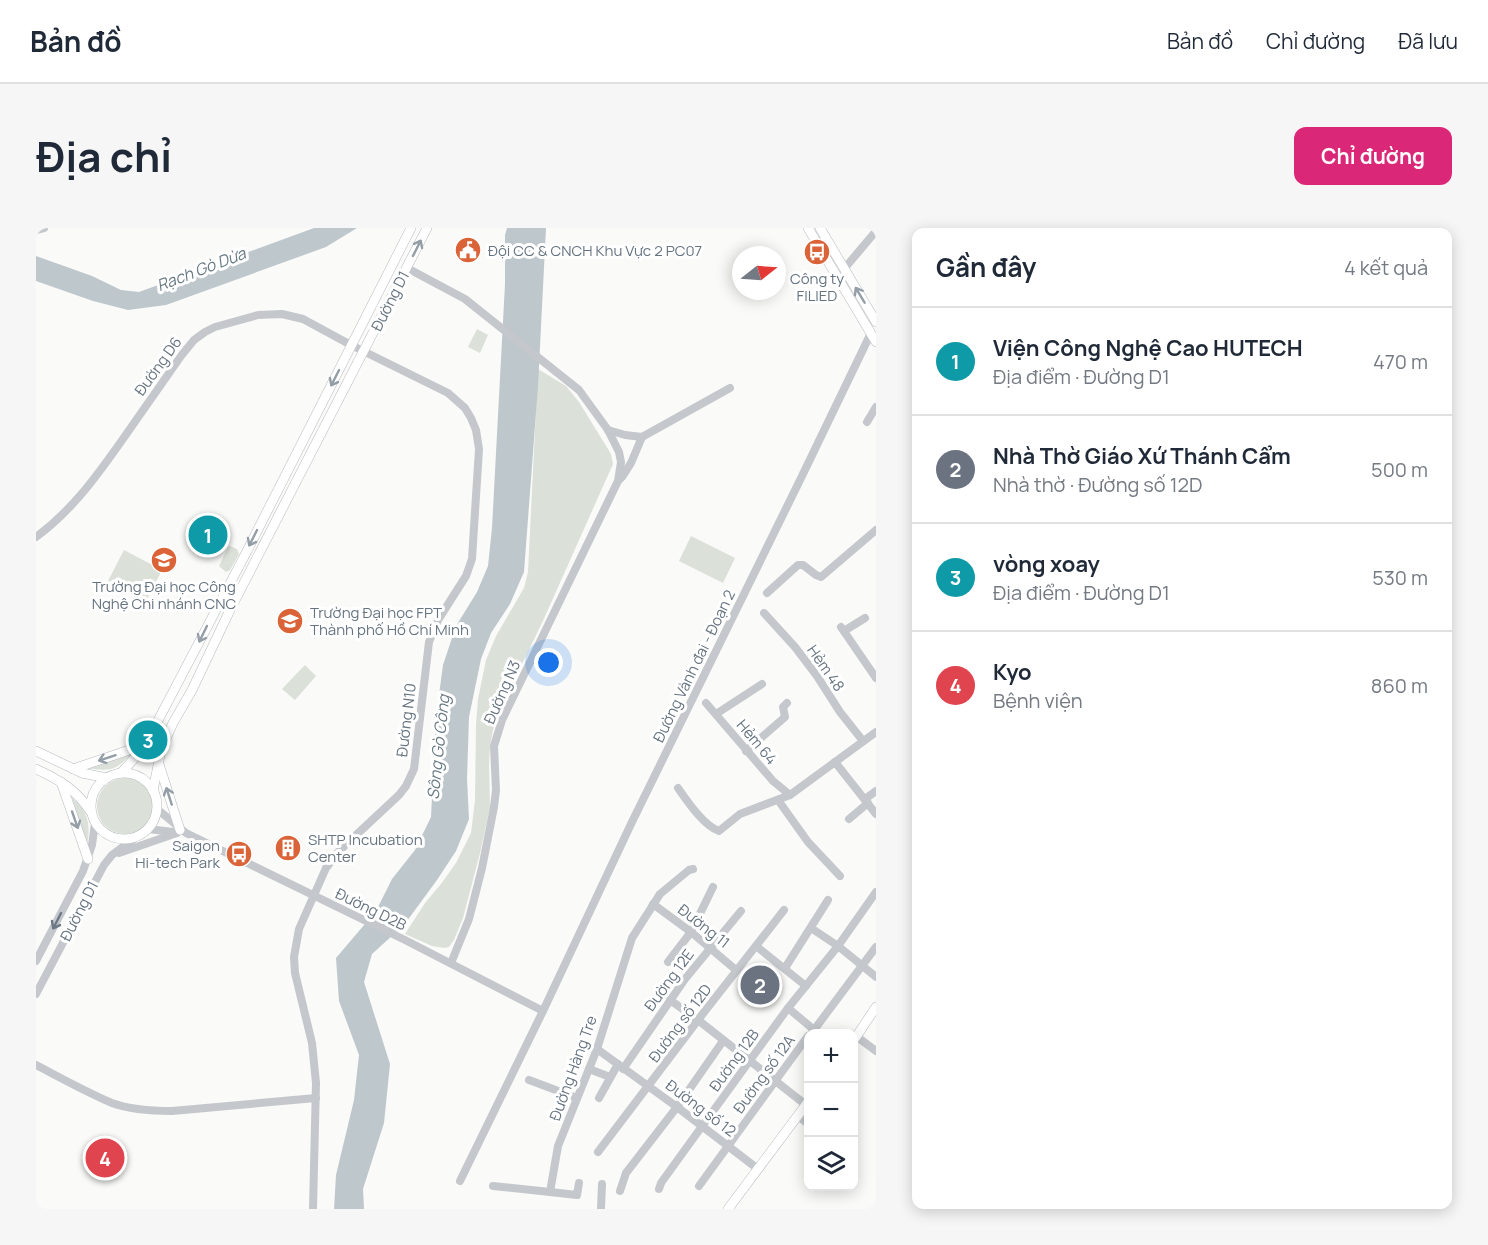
<!DOCTYPE html>
<html lang="vi">
<meta charset="utf-8">
<style>
:root{--surface:#fff;--page:#f6f6f7;--text:#1f2937;--muted:#747a83;--line:#e0e1e3;--accent:#db2777}
body{margin:0;font-family:Manrope,sans-serif;background:var(--page);color:var(--text)}
.controls{position:absolute;right:18px;bottom:18px;display:grid;overflow:hidden;border-radius:12px;box-shadow:0 3px 15px #0003}
.controls button{width:54px;height:54px;display:grid;place-items:center;padding:0;border:0;border-bottom:2px solid var(--line);background:var(--surface);color:var(--text);font:30px sans-serif}
.compass{position:absolute;left:696px;top:18px;width:54px;height:54px;border-radius:50%;background:var(--surface);box-shadow:0 3px 15px #0003;rotate:73deg}
.you{position:absolute;left:513px;top:435px;width:21px;height:21px;margin:-15px;border:4px solid #fff;border-radius:50%;background:#1a73e8;box-shadow:0 0 0 9px #1a73e833}
.badge{display:grid;place-items:center;width:39px;height:39px;border-radius:50%;background:var(--accent);color:#fff;font-size:20px;font-weight:700}
.pin{position:absolute;translate:-50% -50%;border:3px solid #fff;box-shadow:0 2px 6px #0006}
.list{margin:0;padding:0;list-style:none}
h2{display:flex;justify-content:space-between;align-items:center;height:78px;margin:0;padding:0 24px;font-size:26px}
h2 small{font-size:20px;font-weight:400;color:var(--muted)}
.list li{display:grid;grid-template-columns:39px 1fr auto;gap:18px;align-items:center;box-sizing:border-box;height:108px;padding:0 24px;border-top:2px solid var(--line)}
.list b{display:block;font-size:22px;white-space:nowrap}
.list p{margin:0;font-size:20px;white-space:nowrap;color:var(--muted)}
.list em{font-size:20px;font-style:normal;color:var(--muted)}
.icon{flex:none;width:33px;height:33px;fill:none;stroke:currentColor;stroke-width:2;stroke-linecap:round;stroke-linejoin:round}
.map{position:relative;flex:none;width:840px;height:981px;overflow:hidden;border-radius:12px}
header{display:flex;align-items:center;gap:36px;box-sizing:border-box;height:84px;padding:0 30px;background:var(--surface);border-bottom:2px solid var(--line)}
header strong{font-size:28px}
nav{display:flex;gap:33px;margin-inline-start:auto;font-size:21px}
.intro{display:flex;align-items:center;justify-content:space-between;box-sizing:border-box;height:144px;padding:0 36px}
h1{margin:0;font-size:42px}
.button{padding:15px 27px;border-radius:12px;background:var(--accent);color:#fff;font-size:21px;font-weight:700}
main{display:flex;gap:36px;padding:0 36px}
aside{flex:1;background:var(--surface);border-radius:12px;box-shadow:0 3px 15px #0003}
.map>svg:first-child{display:block}
.green{fill:#dbe0d9}
.water{fill:#bec7cc}
.lines{fill:none;stroke-linecap:round;stroke-linejoin:round}
.major-casing{stroke:#b7bbbf;stroke-width:10}
.minor{stroke:#c4c7cb;stroke-width:8}
.major{stroke:#fff;stroke-width:9}
.oneway{stroke:#949ea7}
.oneway2{stroke:#6b7885}
.labels{text-anchor:middle;dominant-baseline:central;stroke-width:6;stroke-linejoin:round;paint-order:stroke}
.poi-label{font-size:15px;fill:#667481;stroke:#fff;text-anchor:start}
.street-label{font-size:15px;fill:#667481;stroke:#fff}
.water-label{font-size:16px;font-style:italic;fill:#677982;stroke:#fff}
</style>
<header>
<strong>Bản đồ</strong>
<nav><a>Bản đồ</a><a>Chỉ đường</a><a>Đã lưu</a></nav>
</header>
<div class="intro"><h1>Địa chỉ</h1><a class="button">Chỉ đường</a></div>
<main>
<div class="map">
<svg width="840" height="981" viewBox="0 0 840 981">
<rect width="100%" height="100%" fill="#fafaf8"/>
<!-- green -->
<g class="green">
<polygon points="441,101 452,107 444,125 432,119"/>
<polygon points="502,141 530,158 543,174 575,226 577,236 506,395 465,479 457,502 454,518 453,536 454,579 444,625 427,690 418,712 413,719 408,720 396,718 369,706 389,675 405,656 420,635 435,605 439,572 440,496 442,471 450,432 460,408 488,360 492,344"/>
<polygon points="655,308 699,330 687,355 643,333"/>
<polygon points="194,318 201,321 203,326 194,342 190,344 183,338 192,319"/>
<polygon points="88,322 126,342 110,373 72,353"/>
<polygon points="269,437 280,448 259,472 246,461"/>
<path d="M96,525C78,544 75,543 49,540Z"/>
<circle cx="89" cy="578" r="28"/>
<path d="M36,570C52,583 55,597 51,616Z"/>
</g>
<!-- water -->
<g class="water">
<polygon points="278,0 321,0 290,19 130,77 92,82 57,73 0,53 0,28 56,48 85,62 103,64"/>
<polygon points="471,0 510,0 502,158 488,344 474,376 455,405 445,431 433,489 431,551 433,591 420,623 401,652 368,697 336,726 328,754 354,836 348,895 327,961 328,981 298,981 300,947 318,872 323,827 303,773 300,730 340,683 356,651 379,622 395,589 400,489 407,437 420,398 441,364 452,338 456,300 469,56 469,7"/>
</g>
<g class="lines">
<defs>
<g id="major">
<polyline points="772,0 840,114"/>
<polyline points="784,0 840,94"/>
<polyline points="0,523 46,545 71,550"/>
<polyline points="123,536 144,602"/>
<path d="M0,541C22,551 41,562 54,583"/>
<polyline points="37,541 105,518"/>
<circle cx="88" cy="578" r="33"/>
<polyline points="85,545 107,521 210,325 375,0"/>
<polyline points="25,554 52,631"/>
<polyline points="117,563 125,522 137,495 156,462 194,382 391,0"/>
<polyline points="818,812 840,779"/>
<polyline points="692,981 772,874"/>
</g>
</defs>
<!-- major casing -->
<use href="#major" class="major-casing"/>
<!-- minor -->
<g class="minor">
<polyline points="0,2 8,0"/>
<polyline points="371,40 429,71 543,162 572,202 583,224 585,234 582,253 466,492 458,518 460,562 458,579 446,640 433,691 415,735"/>
<polyline points="808,41 840,3"/>
<polyline points="831,194 840,179"/>
<polyline points="572,202 589,207 606,209"/>
<polyline points="583,252 586,249 595,235 606,209 694,160"/>
<path d="M0,309C37,282 63,245 89,208C108,181 126,155 145,128L158,112L169,104L179,99L222,87L246,86L267,91L315,117L412,165L429,180L435,190L440,202L443,221L436,331L430,348L402,392L393,414L378,541L370,558L363,567L303,623L290,640L263,701L258,729L259,745L276,815L280,855L277,981"/>
<polyline points="731,365 762,337 767,337 780,347 785,349 840,302"/>
<polyline points="728,385 759,419 781,448 804,484 827,513"/>
<polyline points="805,399 840,450"/>
<polyline points="808,403 829,390"/>
<polyline points="670,475 737,553 754,567"/>
<polyline points="680,486 726,456"/>
<polyline points="710,523 749,489 747,479 751,475"/>
<polyline points="799,534 840,586"/>
<path d="M642,560C651,573 668,598 683,603L704,586L754,567L840,504"/>
<polyline points="829,571 840,563"/>
<polyline points="742,572 772,614 804,648"/>
<polyline points="121,581 150,605 369,712 507,783"/>
<polyline points="813,591 832,575"/>
<polyline points="112,601 137,604"/>
<polyline points="83,625 141,605"/>
<polyline points="617,676 655,704 700,742"/>
<polyline points="775,700 802,718 840,749"/>
<polyline points="720,718 770,758"/>
<polyline points="0,733 47,643 56,617 59,595"/>
<polyline points="632,734 655,704 677,659"/>
<polyline points="749,740 792,672"/>
<polyline points="0,766 68,637 76,627 99,610"/>
<polyline points="634,772 662,792 770,877"/>
<polyline points="752,780 783,806"/>
<polyline points="775,806 840,719"/>
<polyline points="820,808 840,823"/>
<polyline points="561,821 641,879 722,941"/>
<path d="M0,837C25,850 50,864 76,875C95,882 116,883 136,883L280,870"/>
<polyline points="553,841 574,849"/>
<polyline points="587,841 649,751 705,683"/>
<polyline points="493,852 541,870"/>
<polyline points="563,870 582,836"/>
<polyline points="762,888 772,896"/>
<polyline points="562,924 662,792 748,682"/>
<polyline points="424,953 507,783 595,596 766,248 835,105"/>
<polyline points="457,958 514,964 522,918 561,821 596,710 624,666 653,642 657,641"/>
<polyline points="663,958 772,808"/>
<polyline points="623,961 625,955 643,930 752,780 802,718 840,664"/>
<polyline points="584,963 590,945 641,879 687,813"/>
<polyline points="514,964 541,967 543,955"/>
<polyline points="565,981 566,956"/>
</g>
<!-- major -->
<use href="#major" class="major"/>
</g>
<!-- one-way arrows -->
<defs><path id="oneway-shaft" d="M-6 0H5M1.5-3L5.5 0L1.5 3" fill="none" stroke-width="1.6" stroke-linecap="round" stroke-linejoin="round" transform="scale(1.5)"/></defs>
<g class="oneway">
<use href="#oneway-shaft" transform="translate(381 20) rotate(-63)"/>
<use href="#oneway-shaft" transform="translate(824 67) rotate(-121)"/>
<use href="#oneway-shaft" transform="translate(299 150) rotate(117)"/>
<use href="#oneway-shaft" transform="translate(217 310) rotate(117)"/>
<use href="#oneway-shaft" transform="translate(167 406) rotate(116)"/>
<use href="#oneway-shaft" transform="translate(71 530) rotate(162)"/>
<use href="#oneway-shaft" transform="translate(133 568) rotate(-108)"/>
<use href="#oneway-shaft" transform="translate(39 592) rotate(71)"/>
</g>
<use class="oneway2" href="#oneway-shaft" transform="translate(21 693) rotate(117)"/>
<!-- icons -->
<defs>
<symbol id="civic-disc" viewBox="-11 -11 22 22"><circle r="9.5" fill="#da6438" stroke="#fff"/><path d="M-.6-6.5H3V-4.5H.6V-3L4-1V1h2V6H-6V1h2V-1L-.6-3ZM-1.2 2.5V6h2.4V2.5Z" fill="#fff"/></symbol>
<symbol id="bus-disc" viewBox="-11 -11 22 22"><circle r="9.5" fill="#da6438" stroke="#fff"/><path d="M-5-6H5V4H4V6H2V4H-2V6H-4V4H-5ZM-3.5-4V0h7V-4ZM-3.5 1.2v1.5H-2V1.2ZM2 1.2v1.5H3.5V1.2Z" fill="#fff"/></symbol>
<symbol id="university-disc" viewBox="-11 -11 22 22"><circle r="9.5" fill="#da6438" stroke="#fff"/><path d="M0-5L7-2L0 1L-7-2ZM-4 1L0 2.5L4 1V4Q0 6-4 4Z" fill="#fff"/></symbol>
<symbol id="building-disc" viewBox="-11 -11 22 22"><circle r="9.5" fill="#da6438" stroke="#fff"/><path d="M-4-6H4V6H1V3H-1V6H-4ZM-2.5-4.3h1.7v1.8h-1.7ZM.8-4.3h1.7v1.8H.8ZM-2.5-1h1.7V.8h-1.7ZM.8-1h1.7V.8H.8Z" fill="#fff"/></symbol>
</defs>
<g fill-rule="evenodd">
<use href="#civic-disc" x="417" y="7" width="30" height="30"/>
<use href="#bus-disc" x="766" y="9" width="30" height="30"/>
<use href="#university-disc" x="113" y="317" width="30" height="30"/>
<use href="#university-disc" x="239" y="378" width="30" height="30"/>
<use href="#building-disc" x="237" y="605" width="30" height="30"/>
<use href="#bus-disc" x="188" y="611" width="30" height="30"/>
</g>
<g class="labels">
<!-- poi labels -->
<g class="poi-label">
<text x="452" y="22">Đội CC &amp; CNCH Khu Vực 2 PC07</text>
<text x="781" y="50" text-anchor="middle">Công ty<tspan x="781" dy="17">FILIED</tspan></text>
<text x="128" y="358" text-anchor="middle">Trường Đại học Công<tspan x="128" dy="17">Nghệ Chi nhánh CNC</tspan></text>
<text x="274" y="384">Trường Đại học FPT<tspan x="274" dy="17">Thành phố Hồ Chí Minh</tspan></text>
<text x="272" y="611">SHTP Incubation<tspan x="272" dy="17">Center</tspan></text>
<text x="184" y="617" text-anchor="end">Saigon<tspan x="184" dy="17">Hi-tech Park</tspan></text>
</g>
<!-- street labels -->
<g class="street-label">
<text transform="translate(354 73) rotate(-63)">Đường D1</text>
<text transform="translate(122 138) rotate(-54)">Đường D6</text>
<text transform="translate(658 438) rotate(-64)">Đường Vành đai - Đoạn 2</text>
<text transform="translate(790 440) rotate(55)">Hẻm 48</text>
<text transform="translate(466 464) rotate(-66)">Đường N3</text>
<text transform="translate(370 492) rotate(-83)">Đường N10</text>
<text transform="translate(721 514) rotate(50)">Hẻm 64</text>
<text transform="translate(335 681) rotate(26)">Đường D2B</text>
<text transform="translate(43 683) rotate(-63)">Đường D1</text>
<text transform="translate(668 698) rotate(38)">Đường 11</text>
<text transform="translate(633 752) rotate(-54)">Đường 12E</text>
<text transform="translate(644 795) rotate(-53)">Đường số 12D</text>
<text transform="translate(698 832) rotate(-54)">Đường 12B</text>
<text transform="translate(537 840) rotate(-70)">Đường Hàng Tre</text>
<text transform="translate(728 846) rotate(-54)">Đường số 12A</text>
<text transform="translate(665 880) rotate(37)">Đường số 12</text>
</g>
<!-- water labels -->
<g class="water-label">
<text transform="translate(165 41) rotate(-21)">Rạch Gò Dừa</text>
<text transform="translate(402 519) rotate(-84)">Sông Gò Công</text>
</g>
</g>
</svg>
<div class="controls">
<button>+</button>
<button>−</button>
<button><svg class="icon" aria-label="layers" viewBox="0 0 24 24"><path d="M12 4l9 5-9 5-9-5zM3 14l9 5 9-5"/></svg></button>
</div>
<svg class="compass" viewBox="-18 -18 36 36"><path d="M0-13l5 13h-10z" fill="#e53935"/><path d="M0 13l5-13h-10z" fill="#747a83"/></svg>
<div class="you"></div>
<div class="pin badge" style="left:172px;top:307px;background:#0f9aa8">1</div>
<div class="pin badge" style="left:724px;top:757px;background:#6b7280">2</div>
<div class="pin badge" style="left:112px;top:512px;background:#0f9aa8">3</div>
<div class="pin badge" style="left:69px;top:930px;background:#e0444e">4</div>
</div>
<aside>
<h2>Gần đây<small>4 kết quả</small></h2>
<ul class="list">
<li><span class="badge" style="background:#0f9aa8">1</span><div><b>Viện Công Nghệ Cao HUTECH</b><p>Địa điểm · Đường D1</p></div><em>470 m</em></li>
<li><span class="badge" style="background:#6b7280">2</span><div><b>Nhà Thờ Giáo Xứ Thánh Cẩm</b><p>Nhà thờ · Đường số 12D</p></div><em>500 m</em></li>
<li><span class="badge" style="background:#0f9aa8">3</span><div><b>vòng xoay</b><p>Địa điểm · Đường D1</p></div><em>530 m</em></li>
<li><span class="badge" style="background:#e0444e">4</span><div><b>Kyo</b><p>Bệnh viện</p></div><em>860 m</em></li>
</ul>
</aside>
</main>
